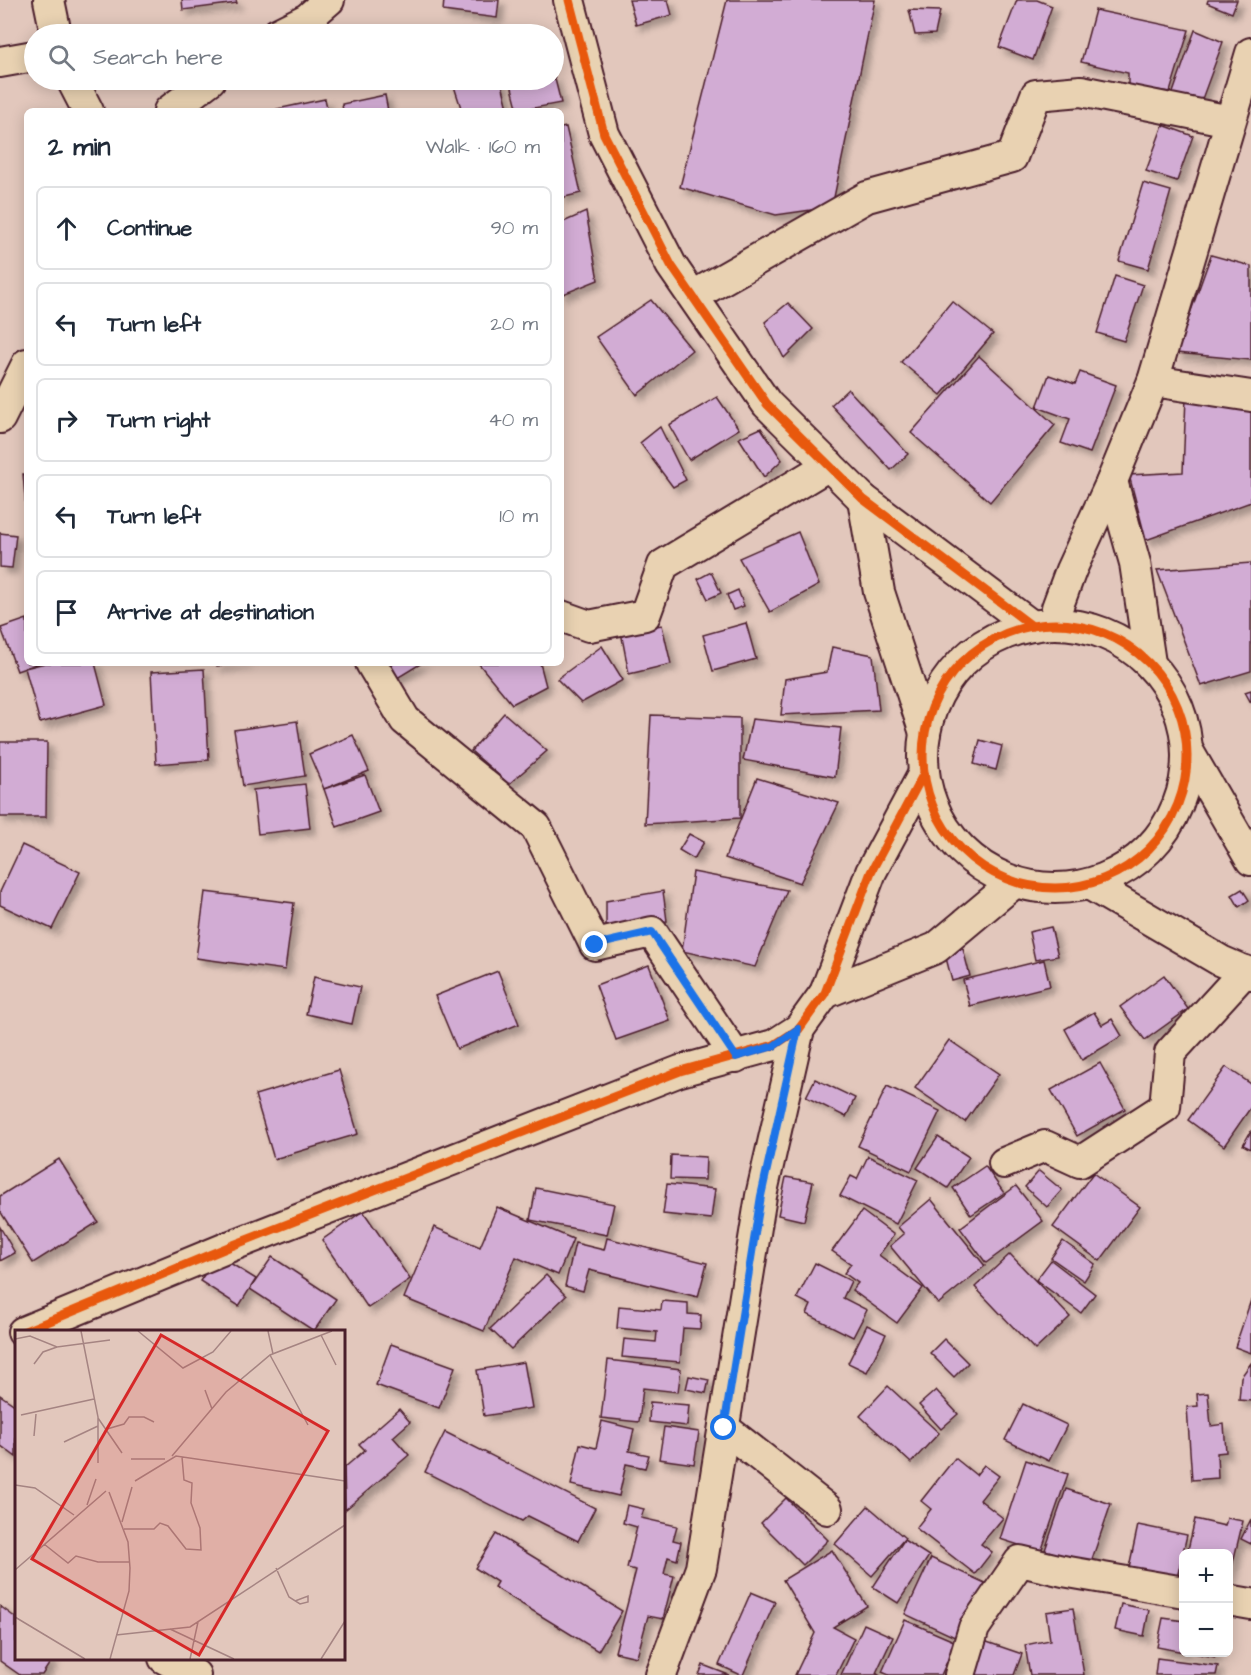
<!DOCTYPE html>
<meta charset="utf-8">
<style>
:root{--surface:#fff;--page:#f6f6f7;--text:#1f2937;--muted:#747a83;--line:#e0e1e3}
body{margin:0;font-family:"Architects Daughter",sans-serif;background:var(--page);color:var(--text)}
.controls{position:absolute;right:18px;bottom:18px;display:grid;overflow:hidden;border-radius:9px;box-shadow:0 3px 15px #0003}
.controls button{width:54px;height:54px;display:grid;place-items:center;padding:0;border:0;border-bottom:2px solid var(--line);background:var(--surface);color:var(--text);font:30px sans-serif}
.stop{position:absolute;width:18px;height:18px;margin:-14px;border:4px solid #1a73e8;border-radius:50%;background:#fff}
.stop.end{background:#1a73e8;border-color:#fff;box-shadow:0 2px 6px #0008}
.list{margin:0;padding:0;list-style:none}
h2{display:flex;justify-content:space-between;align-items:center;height:78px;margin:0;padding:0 24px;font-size:26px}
h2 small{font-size:20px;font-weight:400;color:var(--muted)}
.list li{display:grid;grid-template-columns:39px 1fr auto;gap:18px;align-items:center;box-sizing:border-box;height:84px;margin:0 12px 12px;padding:0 12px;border:2px solid var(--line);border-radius:9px}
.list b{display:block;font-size:22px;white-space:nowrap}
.list em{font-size:20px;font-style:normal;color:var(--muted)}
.icon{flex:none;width:33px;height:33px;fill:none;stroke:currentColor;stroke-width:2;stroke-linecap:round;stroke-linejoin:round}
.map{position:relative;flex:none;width:1251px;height:1675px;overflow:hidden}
.search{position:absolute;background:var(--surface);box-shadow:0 3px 15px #0003;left:24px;top:24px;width:540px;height:66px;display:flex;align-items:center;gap:15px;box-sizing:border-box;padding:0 21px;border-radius:33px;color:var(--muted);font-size:22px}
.panel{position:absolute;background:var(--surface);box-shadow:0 3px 15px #0003;left:24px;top:108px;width:540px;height:558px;border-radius:9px}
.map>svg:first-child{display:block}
.building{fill:#d2acd4;stroke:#4a1f2b;stroke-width:1.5;filter:url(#shadow)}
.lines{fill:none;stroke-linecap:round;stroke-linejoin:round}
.minor-casing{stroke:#4a1f2b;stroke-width:34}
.minor{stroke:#e9d2b2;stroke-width:30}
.cycleway-casing{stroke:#e9d2b2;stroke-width:13}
.cycleway{stroke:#e8590c;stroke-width:9}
.route{stroke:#1a73e8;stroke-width:8}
.inset-road{fill:none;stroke:#a58482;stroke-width:1.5}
.view{fill:#d62828;fill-opacity:0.15;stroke:#d62828;stroke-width:3}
.inset-edge{fill:none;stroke:#4a1f2b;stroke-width:3}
</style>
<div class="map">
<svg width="1251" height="1675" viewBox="0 0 1251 1675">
<defs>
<filter id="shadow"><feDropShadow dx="5.5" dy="5.5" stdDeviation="3" flood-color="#0004"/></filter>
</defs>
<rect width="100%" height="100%" fill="#e2c7bc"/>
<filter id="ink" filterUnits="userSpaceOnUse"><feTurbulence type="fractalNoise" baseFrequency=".0167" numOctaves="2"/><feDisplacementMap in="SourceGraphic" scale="12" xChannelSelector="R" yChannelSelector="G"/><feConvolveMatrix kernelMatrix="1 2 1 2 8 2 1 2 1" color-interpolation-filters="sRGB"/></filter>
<g filter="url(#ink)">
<!-- building -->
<g class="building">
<polygon points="182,0 236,0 237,3 183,10"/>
<polygon points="444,0 499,0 497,18 443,11"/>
<polygon points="629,0 668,0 672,15 636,25"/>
<polygon points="727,0 875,0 832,207 776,215 680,187"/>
<polygon points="1017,0 1037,0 1052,6 1033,60 999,47"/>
<polygon points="1208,0 1237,0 1232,13 1207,3"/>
<polygon points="909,10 940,11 935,34 915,35"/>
<polygon points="1095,10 1189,30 1170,92 1128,86 1128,73 1081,62"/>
<polygon points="1195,30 1223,42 1198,110 1169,104"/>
<polygon points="554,75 561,103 518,111 510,80 554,80"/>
<polygon points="452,80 501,80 508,108 498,111 462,111"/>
<polygon points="385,95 388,111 343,111 342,104"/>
<polygon points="325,99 328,111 278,111 277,109"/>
<polygon points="1163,125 1193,136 1177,181 1146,171"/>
<polygon points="566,127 581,193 561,198 561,128"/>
<polygon points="1143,183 1171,191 1148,269 1119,261"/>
<polygon points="586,212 598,280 561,295 561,223"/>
<polygon points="1211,255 1251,266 1251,360 1176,353"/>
<polygon points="1115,276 1143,285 1124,341 1097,333"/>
<polygon points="651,300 692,350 637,395 596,337"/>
<polygon points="952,301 993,334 941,395 901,362"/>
<polygon points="788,303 813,329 784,358 765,322"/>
<polygon points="979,356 1055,425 990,502 911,433"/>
<polygon points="1080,372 1116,385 1090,453 1061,443 1070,419 1037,407 1049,375 1075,384"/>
<polygon points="848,389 908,454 891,470 831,405"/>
<polygon points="717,397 739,429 689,460 669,425"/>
<polygon points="1186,397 1251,406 1251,502 1146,540 1129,475 1183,472"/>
<polygon points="660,427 686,480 673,487 640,443"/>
<polygon points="761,428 782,460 764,477 739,438"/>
<polygon points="23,474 27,474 27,520"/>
<polygon points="798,532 819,585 770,612 739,558"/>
<polygon points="0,533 16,535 12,568 0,567"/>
<polygon points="1251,563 1251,671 1201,686 1157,570"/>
<polygon points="711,572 721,593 708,599 698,579"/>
<polygon points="738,590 744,606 733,610 727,595"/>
<polygon points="27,619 27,663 39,663 17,671 1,628"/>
<polygon points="746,623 756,659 713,671 703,635"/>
<polygon points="662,625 671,664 629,674 621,632"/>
<polygon points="602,646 623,680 581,703 557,679"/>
<polygon points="832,647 873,655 879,710 781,715 785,679 827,672"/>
<polygon points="45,663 95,663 106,705 40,723 25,668"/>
<polygon points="217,663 247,663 217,666"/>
<polygon points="385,663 422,663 394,680"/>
<polygon points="481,663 540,663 546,686 512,704 479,664"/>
<polygon points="204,669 209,760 156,764 151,672"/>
<polygon points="1251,690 1251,703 1245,692"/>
<polygon points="504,713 547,751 509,784 471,751"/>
<polygon points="651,715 740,718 740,818 645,824"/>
<polygon points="752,719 841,728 835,777 743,760"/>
<polygon points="297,721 305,776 243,786 234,730"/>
<polygon points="353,735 369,771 324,789 309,754"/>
<polygon points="980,740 1002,746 996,770 974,764"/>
<polygon points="0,742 47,742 46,817 0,817"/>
<polygon points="365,775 379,812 337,827 324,789"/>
<polygon points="757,778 839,803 800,883 725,858"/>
<polygon points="305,784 310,828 258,834 253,790"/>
<polygon points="689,834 704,842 694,859 679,850"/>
<polygon points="22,845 80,872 52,929 0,905 0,892"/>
<polygon points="693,872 787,890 755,967 682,951"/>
<polygon points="1242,889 1249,900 1239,907 1232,895"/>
<polygon points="663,891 667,921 606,926 606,901"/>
<polygon points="205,892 294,903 285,970 196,958"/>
<polygon points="1051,927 1058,956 1035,960 1029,932"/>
<polygon points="963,949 970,976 952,981 945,954"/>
<polygon points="1044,960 1050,986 970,1006 963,980"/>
<polygon points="649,965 670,1021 616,1040 596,985"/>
<polygon points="498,971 519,1024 457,1049 435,996"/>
<polygon points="1164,975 1188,1009 1145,1040 1120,1007"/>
<polygon points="314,977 360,987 352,1024 306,1014"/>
<polygon points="1094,1012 1102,1025 1112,1019 1122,1036 1082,1060 1065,1029"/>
<polygon points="949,1040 999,1074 965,1122 915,1088"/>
<polygon points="1100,1063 1125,1109 1077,1136 1051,1090"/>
<polygon points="1226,1067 1251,1084 1251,1107 1224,1146 1188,1120"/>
<polygon points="339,1070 358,1134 274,1159 255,1095"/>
<polygon points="815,1079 855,1098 846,1117 806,1097"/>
<polygon points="887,1086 940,1111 911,1171 858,1146"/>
<polygon points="1251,1131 1251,1149 1243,1145"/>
<polygon points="938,1137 969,1157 948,1188 917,1168"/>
<polygon points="671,1155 706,1157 705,1180 670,1179"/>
<polygon points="868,1156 918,1180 896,1224 840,1196 851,1176 857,1179"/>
<polygon points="59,1159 98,1222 33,1263 0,1211 0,1196"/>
<polygon points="985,1166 1004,1193 971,1215 953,1188"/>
<polygon points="1039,1171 1062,1190 1047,1207 1025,1187"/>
<polygon points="1093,1173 1140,1207 1100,1261 1053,1227"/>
<polygon points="786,1177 813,1182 804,1221 778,1215"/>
<polygon points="667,1184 715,1189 711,1219 663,1214"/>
<polygon points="1016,1186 1043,1221 986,1263 960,1228"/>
<polygon points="536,1188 614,1204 607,1235 530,1220"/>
<polygon points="931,1199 985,1266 938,1304 890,1246 904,1234 898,1227"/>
<polygon points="497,1207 573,1239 558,1275 516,1257 484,1331 404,1298 434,1227 480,1247"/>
<polygon points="363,1211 410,1279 368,1308 322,1240"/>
<polygon points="862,1211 894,1235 879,1255 923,1288 897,1323 852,1290 858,1283 844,1273 851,1264 832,1251"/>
<polygon points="0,1227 15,1253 0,1261"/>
<polygon points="607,1238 707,1263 698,1297 589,1270 583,1291 565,1286 575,1243 604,1250"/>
<polygon points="1063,1241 1095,1264 1084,1281 1051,1258"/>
<polygon points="1010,1254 1070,1317 1035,1350 975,1287"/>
<polygon points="217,1255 256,1279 239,1306 200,1281"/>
<polygon points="272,1257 336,1299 314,1331 250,1289"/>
<polygon points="1051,1260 1095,1294 1081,1313 1036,1280"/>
<polygon points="815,1263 851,1281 843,1298 867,1310 853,1337 807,1314 811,1305 797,1298"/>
<polygon points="546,1275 566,1296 511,1349 490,1329"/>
<polygon points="1251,1300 1251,1353 1235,1347"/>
<polygon points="662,1301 688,1303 688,1314 701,1315 700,1329 683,1328 680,1362 622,1357 624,1339 656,1342 657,1332 617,1328 619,1306 661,1310"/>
<polygon points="867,1325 886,1334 867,1372 848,1363"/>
<polygon points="944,1339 968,1363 954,1377 930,1353"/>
<polygon points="391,1344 455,1367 439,1408 376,1385"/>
<polygon points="608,1360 681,1369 678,1392 643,1388 639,1422 601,1418"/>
<polygon points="524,1362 532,1408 484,1416 477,1370"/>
<polygon points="1251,1363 1251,1401 1239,1400 1241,1377"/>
<polygon points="689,1376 709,1380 706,1393 686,1389"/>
<polygon points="888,1386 939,1433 911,1463 860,1416"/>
<polygon points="936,1390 958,1414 941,1429 919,1405"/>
<polygon points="1208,1393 1211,1426 1224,1424 1226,1452 1217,1453 1218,1478 1192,1480 1187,1407 1198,1406 1197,1394"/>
<polygon points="0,1395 16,1406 16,1457 0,1445"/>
<polygon points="650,1402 689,1405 687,1426 649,1422"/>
<polygon points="1023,1404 1067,1425 1049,1461 1005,1440"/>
<polygon points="399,1409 410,1422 393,1437 409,1455 345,1510 344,1468 365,1450 359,1444"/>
<polygon points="602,1421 634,1429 629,1451 649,1455 645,1468 626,1464 619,1496 571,1485 580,1444 596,1448"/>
<polygon points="664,1427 699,1432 694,1464 659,1459"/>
<polygon points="445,1432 595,1508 578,1541 528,1516 522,1521 425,1472"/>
<polygon points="955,1458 976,1475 984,1465 999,1476 980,1500 1003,1518 981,1544 992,1552 975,1574 916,1528 931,1509 921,1501"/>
<polygon points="1026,1460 1068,1474 1041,1552 1000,1539"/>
<polygon points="1066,1489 1111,1504 1090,1565 1045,1550"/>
<polygon points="786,1498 828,1540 803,1565 761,1523"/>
<polygon points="627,1505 644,1509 641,1518 677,1526 673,1540 681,1542 677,1560 668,1557 664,1574 674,1576 663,1619 648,1616 637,1657 615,1652 636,1570 627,1568 637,1527 623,1523"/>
<polygon points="868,1506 905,1538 872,1576 835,1544"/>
<polygon points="1227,1518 1243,1521 1228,1583 1228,1554 1187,1554 1195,1519 1225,1526"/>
<polygon points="1251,1519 1251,1544 1241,1539"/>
<polygon points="1138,1525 1187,1535 1176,1582 1128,1572"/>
<polygon points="496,1534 622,1611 598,1651 494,1587 497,1582 475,1568"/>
<polygon points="904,1540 929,1556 898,1603 873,1587"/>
<polygon points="832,1550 867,1606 833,1627 854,1638 836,1675 795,1675 815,1633 783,1580"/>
<polygon points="931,1558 985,1583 959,1639 905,1614"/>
<polygon points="751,1592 775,1602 743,1675 741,1675 719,1665"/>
<polygon points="1121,1604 1149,1610 1144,1636 1115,1630"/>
<polygon points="0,1606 16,1618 16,1658 53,1658 42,1675 20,1675 0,1661"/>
<polygon points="1073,1608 1084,1675 1030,1675 1025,1645 1050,1640 1046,1612"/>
<polygon points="1163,1618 1184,1621 1184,1652 1157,1647"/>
<polygon points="905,1620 956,1642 941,1675 889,1675 882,1672"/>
<polygon points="864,1624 893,1637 876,1673 879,1675 841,1675"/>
<polygon points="984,1641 1022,1654 1014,1675 972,1675"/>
<polygon points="1187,1652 1216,1652 1215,1657"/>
<polygon points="1157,1658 1218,1666 1216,1675 1155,1675"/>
<polygon points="703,1665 729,1675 699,1675"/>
</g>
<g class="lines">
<defs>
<g id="minor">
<polyline points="49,0 56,34"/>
<polyline points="569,0 604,134 671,265 767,404 863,499 1032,626"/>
<polyline points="277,34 307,19 329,0"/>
<polyline points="0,62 34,56"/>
<polyline points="72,80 88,111"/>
<polyline points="169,111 210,80"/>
<polyline points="693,296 867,197 1012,157 1036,95 1081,91 1230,121"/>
<polyline points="1153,381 1251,396"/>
<polyline points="0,418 27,364"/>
<polyline points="1112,481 1135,563 1150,663"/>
<polyline points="863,499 879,592 925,733"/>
<polyline points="561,616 589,626 645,615 663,565 829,465"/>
<polyline points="1054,624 1057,608 1071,570 1112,481 1153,381 1251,53"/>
<circle cx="1055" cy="756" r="132"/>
<polyline points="371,663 405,720 536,827 595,945 652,932 736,1057"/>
<polyline points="1188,751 1251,860"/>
<polyline points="1089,884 1221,961 1251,974"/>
<polyline points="825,993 936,948 1015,882"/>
<polyline points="1004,1163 1045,1146 1080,1162 1165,1107 1170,1053 1245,971"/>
<polyline points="23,1332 231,1246 680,1071 774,1045 799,1029 825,993 871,872 924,773"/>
<polyline points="724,1428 827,1509"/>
<polyline points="1228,1600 1251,1604"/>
<polyline points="164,1658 195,1675"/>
<polyline points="661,1675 701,1568 761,1196 799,1029"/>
<polyline points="960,1675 974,1628 1020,1561 1063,1571 1184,1592"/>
</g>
</defs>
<!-- minor casing -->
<use href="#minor" class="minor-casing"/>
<!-- minor -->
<use href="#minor" class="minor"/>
<defs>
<g id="cycleway">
<polyline points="569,0 604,134 671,265 767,404 863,499 1032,626"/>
<circle cx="1055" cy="756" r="132"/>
<polyline points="23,1332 231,1246 680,1071 774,1045 799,1029 825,993 871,872 924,773"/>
</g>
</defs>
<!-- cycleway casing -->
<use href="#cycleway" class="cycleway-casing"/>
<!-- cycleway -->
<use href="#cycleway" class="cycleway"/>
</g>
</g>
<g class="lines" filter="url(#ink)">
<!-- route -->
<polyline class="route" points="595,945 652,932 736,1057 774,1046 798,1029 761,1196 724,1428"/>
</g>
<!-- overview -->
<g transform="translate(15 1330)">
<rect width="330" height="330" fill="#e2c7bc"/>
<path class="inset-road" d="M66,1L83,87V133M123,1L168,38L198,22L216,1M253,1L258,24M306,5L321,35M0,9L15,6L42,17L95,10M255,25L293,95M19,34L28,22L42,17M190,60L197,79M6,85L79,69M83,88L107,123M92,99L109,94L114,87H129L139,92M19,106L21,84M49,112L83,96M157,126L211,62L255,25L317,1M116,129H150M120,151L161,126L330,151M0,155L20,158L59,185M94,162L113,212L115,238L114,261L95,329M72,175L81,149M107,192L117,157M109,199H139L145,193L153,196L171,219L186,220L185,198L176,173L177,153L169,150L167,127M29,214L53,233L61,226L83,232H114M261,238L274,267L285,274L293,272V266L280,271M0,240L91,161M0,287L70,329M155,299L219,329M101,305L175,297L330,195M175,329L183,292M306,329L330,291"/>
<path class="view" d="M146,5L313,101L184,325L17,229Z"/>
<rect width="330" height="330" class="inset-edge"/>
</g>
</svg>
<div class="controls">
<button>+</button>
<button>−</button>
</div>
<div class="stop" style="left:724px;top:1428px"></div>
<div class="stop end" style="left:595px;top:945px"></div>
<div class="search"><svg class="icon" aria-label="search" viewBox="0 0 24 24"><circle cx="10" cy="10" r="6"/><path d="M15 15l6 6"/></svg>Search here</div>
<section class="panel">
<h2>2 min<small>Walk · 160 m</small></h2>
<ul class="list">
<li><svg class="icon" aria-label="ahead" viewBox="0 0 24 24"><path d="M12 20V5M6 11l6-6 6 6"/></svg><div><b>Continue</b></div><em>90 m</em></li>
<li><svg class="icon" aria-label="left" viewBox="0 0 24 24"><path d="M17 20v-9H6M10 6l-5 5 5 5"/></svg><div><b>Turn left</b></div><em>20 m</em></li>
<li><svg class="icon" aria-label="right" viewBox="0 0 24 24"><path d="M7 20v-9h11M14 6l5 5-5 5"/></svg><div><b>Turn right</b></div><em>40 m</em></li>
<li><svg class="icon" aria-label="left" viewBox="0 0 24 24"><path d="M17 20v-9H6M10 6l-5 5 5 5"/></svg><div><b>Turn left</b></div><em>10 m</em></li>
<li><svg class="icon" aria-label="arrive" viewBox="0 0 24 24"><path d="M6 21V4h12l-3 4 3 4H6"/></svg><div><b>Arrive at destination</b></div></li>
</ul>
</section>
</div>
